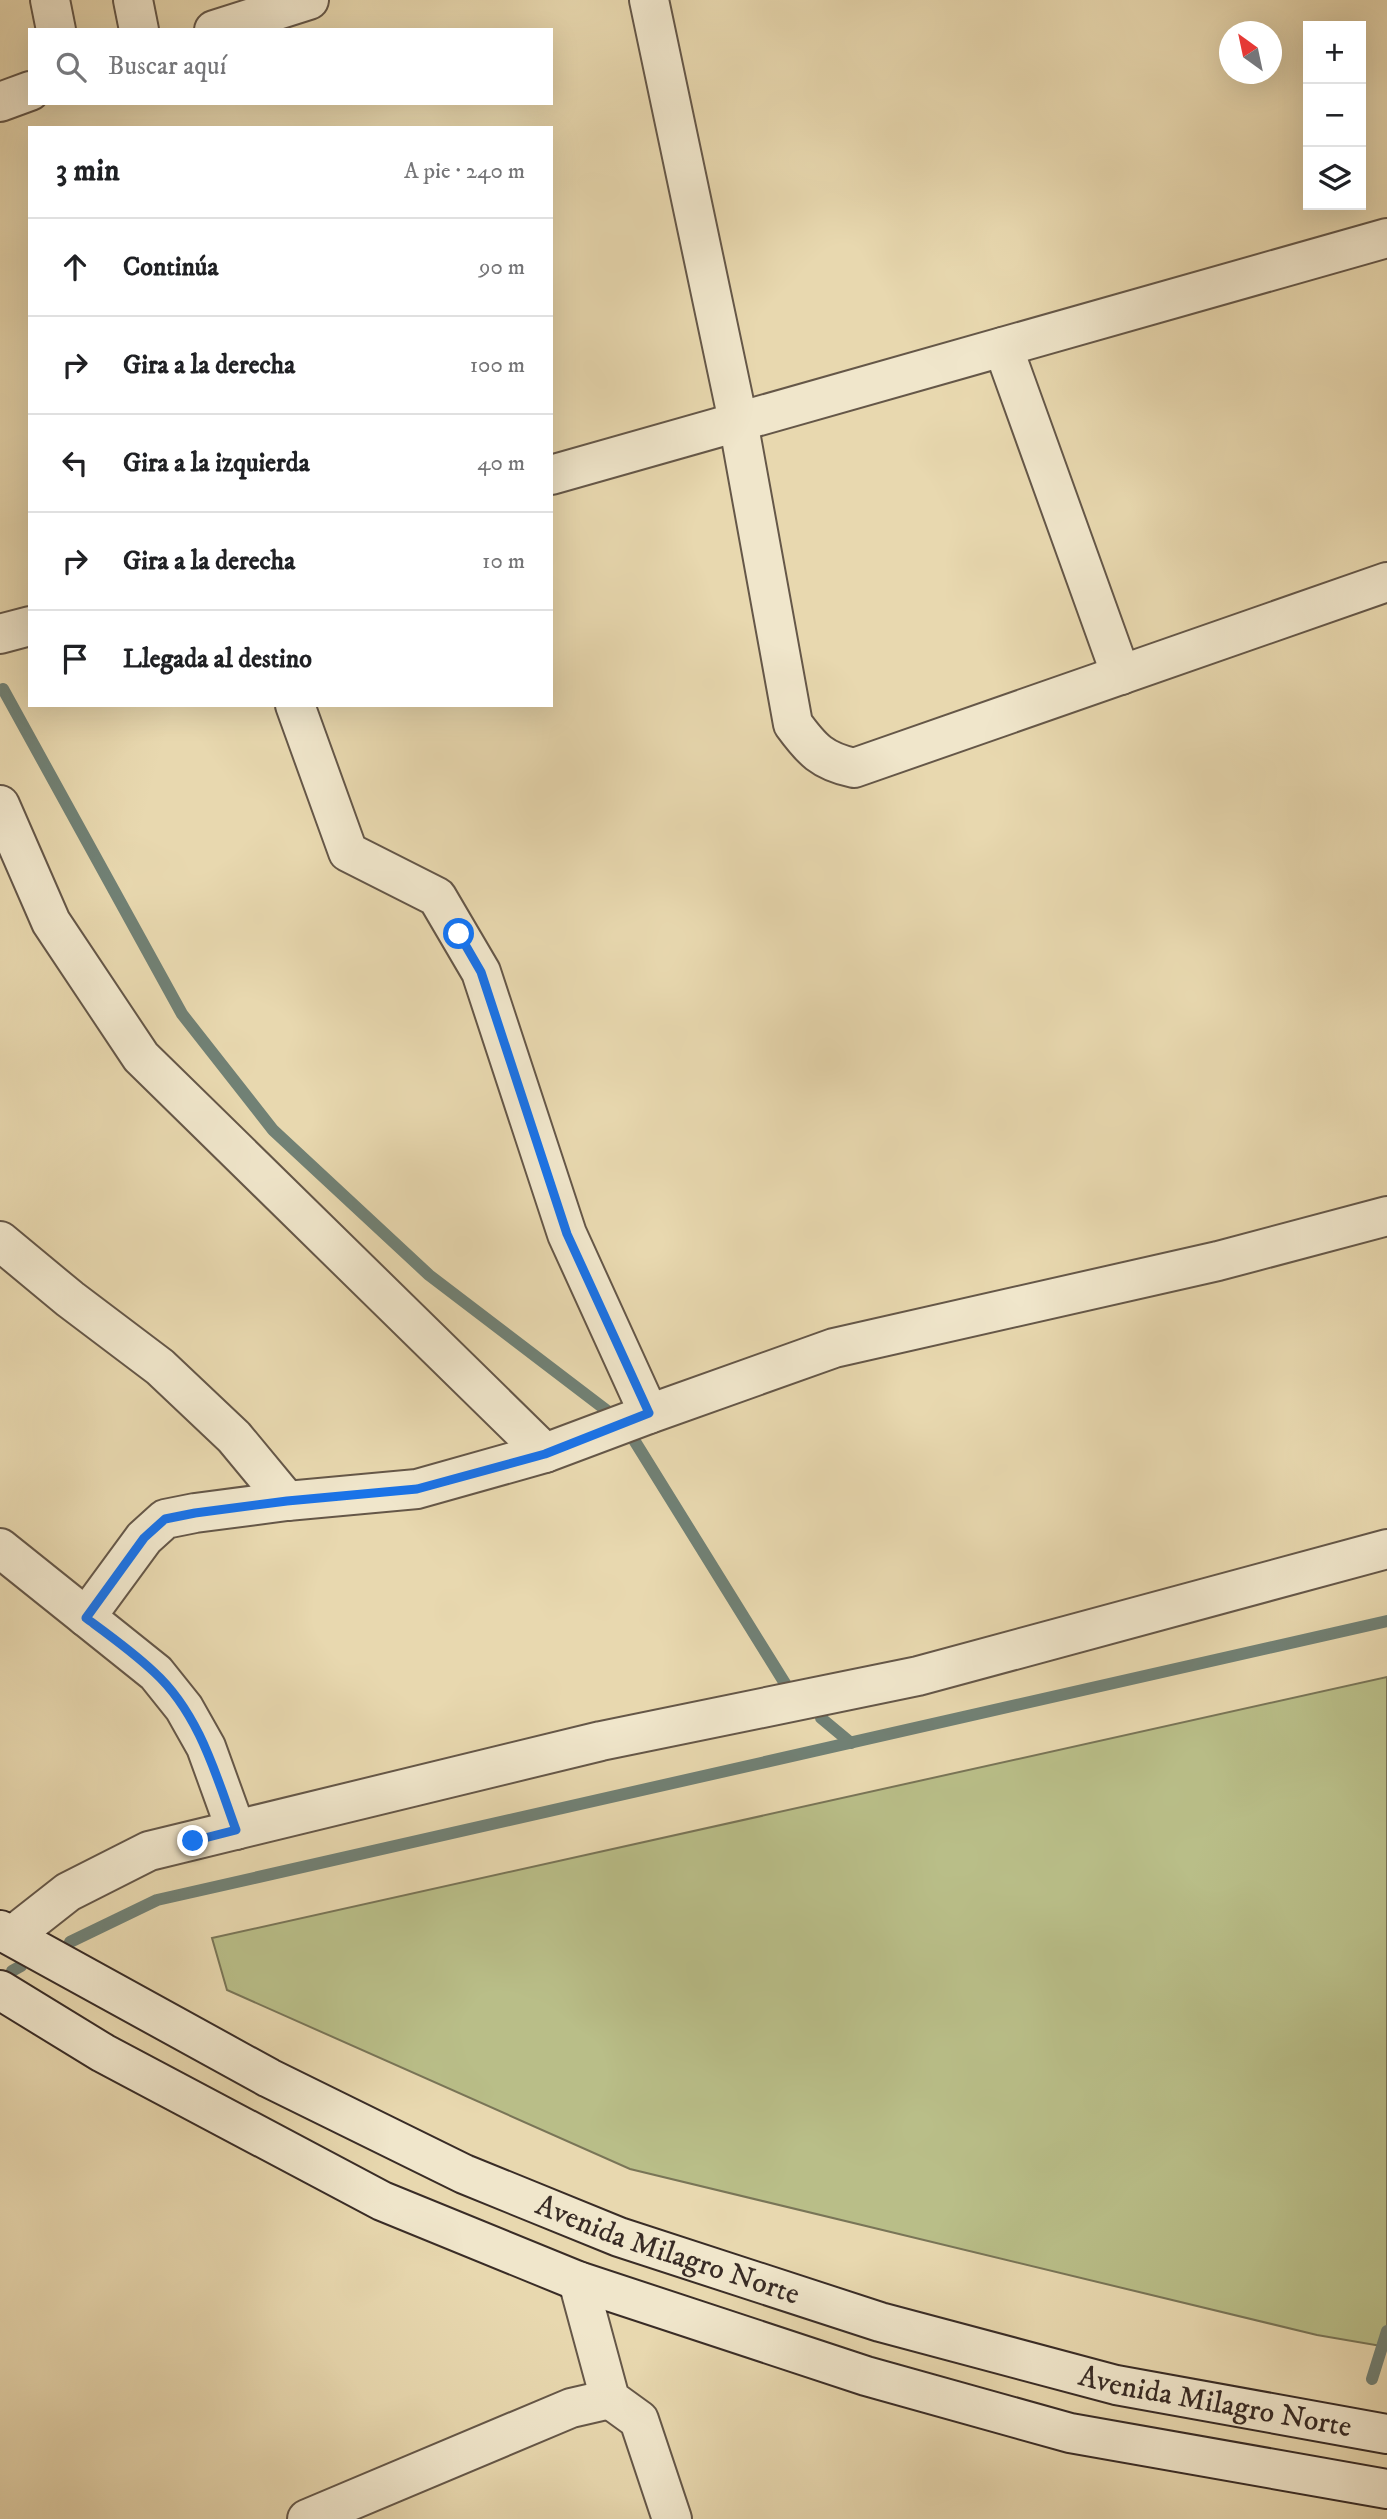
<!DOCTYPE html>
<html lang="es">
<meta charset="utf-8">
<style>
:root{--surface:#fff;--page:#f6f6f6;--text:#202124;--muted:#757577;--line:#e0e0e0}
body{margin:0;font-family:"IM FELL DW Pica",serif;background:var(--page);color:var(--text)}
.controls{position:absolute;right:21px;top:21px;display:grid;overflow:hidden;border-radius:0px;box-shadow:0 7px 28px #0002}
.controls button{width:63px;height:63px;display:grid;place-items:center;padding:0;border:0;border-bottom:2px solid var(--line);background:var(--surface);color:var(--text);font:35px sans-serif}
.compass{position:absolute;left:1219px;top:21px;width:63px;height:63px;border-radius:50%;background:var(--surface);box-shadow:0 7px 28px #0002;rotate:327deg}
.stop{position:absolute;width:21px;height:21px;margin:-16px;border:5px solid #1a73e8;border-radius:50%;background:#fff}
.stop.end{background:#1a73e8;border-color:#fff;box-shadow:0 2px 7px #0008}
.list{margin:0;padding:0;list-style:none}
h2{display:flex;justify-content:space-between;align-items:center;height:91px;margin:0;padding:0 28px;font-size:30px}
h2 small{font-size:23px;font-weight:400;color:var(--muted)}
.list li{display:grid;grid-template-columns:46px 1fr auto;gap:21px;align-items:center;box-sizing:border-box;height:98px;padding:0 28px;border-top:2px solid var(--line)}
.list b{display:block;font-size:26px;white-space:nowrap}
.list em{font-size:23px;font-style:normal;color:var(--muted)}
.icon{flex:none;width:38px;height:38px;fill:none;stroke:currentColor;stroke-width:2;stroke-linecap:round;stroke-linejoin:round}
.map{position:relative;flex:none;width:1387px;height:2519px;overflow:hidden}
.search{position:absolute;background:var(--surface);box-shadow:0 7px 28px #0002;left:28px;top:28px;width:525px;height:77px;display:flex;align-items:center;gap:18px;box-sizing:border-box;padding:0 24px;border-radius:0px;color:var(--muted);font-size:26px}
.panel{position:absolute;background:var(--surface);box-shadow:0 7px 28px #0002;left:28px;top:126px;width:525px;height:581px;border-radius:0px}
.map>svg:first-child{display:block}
.green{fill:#b9be88;stroke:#797557;stroke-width:2}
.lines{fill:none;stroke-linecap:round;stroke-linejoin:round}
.stream{stroke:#718175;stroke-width:12}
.street-casing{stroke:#655748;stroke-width:42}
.secondary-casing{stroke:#392c26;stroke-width:42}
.street{stroke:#f0e6cb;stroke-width:38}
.secondary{stroke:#f0e6cb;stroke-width:38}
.route{stroke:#1a73e8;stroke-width:9}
.labels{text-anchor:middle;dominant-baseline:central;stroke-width:5;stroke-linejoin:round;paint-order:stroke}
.street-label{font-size:30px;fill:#392c26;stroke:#f0e6cb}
</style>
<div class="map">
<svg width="1387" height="2519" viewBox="0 0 1387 2519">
<rect width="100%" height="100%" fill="#e8d8af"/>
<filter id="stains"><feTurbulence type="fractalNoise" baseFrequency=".00286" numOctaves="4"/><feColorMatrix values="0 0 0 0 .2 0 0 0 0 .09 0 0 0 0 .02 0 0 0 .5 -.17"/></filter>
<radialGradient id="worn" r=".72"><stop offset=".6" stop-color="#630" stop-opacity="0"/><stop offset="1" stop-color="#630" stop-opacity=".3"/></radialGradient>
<!-- green -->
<polygon class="green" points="1387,1677 1387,2347 1317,2335 630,2169 227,1990 212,1938"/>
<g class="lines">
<!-- stream -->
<g class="stream">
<polyline points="3,689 182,1014 273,1130 429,1275 610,1413"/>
<polyline points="634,1440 786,1685"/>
<polyline points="821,1718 851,1743"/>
<polyline points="70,1942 157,1900 1387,1621"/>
<polyline points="12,1971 21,1966"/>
<polyline points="1372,2379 1387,2331"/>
</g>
<defs>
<g id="street">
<polyline points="50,0 56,30"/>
<polyline points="133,0 139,30"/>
<path d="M649,0L738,421L793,724C812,750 822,761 854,768L1387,582"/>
<polyline points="214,30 309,0"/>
<polyline points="0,102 30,91"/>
<polyline points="1003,347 1121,675"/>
<polyline points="551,475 1387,238"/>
<polyline points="0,634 30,626"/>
<polyline points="295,705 348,852 437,897 481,972 567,1234 649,1414"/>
<polyline points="0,805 51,922 141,1057 545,1453"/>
<polyline points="0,1241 70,1299 160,1367 234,1437 287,1501"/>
<polyline points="0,1548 156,1673 184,1708 206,1747 236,1830"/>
<polyline points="86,1617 144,1538 165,1519 195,1513 287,1501 417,1489 545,1453 649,1414 834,1348 1218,1261 1387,1216"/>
<polyline points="12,1936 68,1892 149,1851 601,1741 918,1676 1387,1549"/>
<polyline points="578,2281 610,2399 639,2420 672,2519"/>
<polyline points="307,2519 571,2408 610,2399"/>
</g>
<g id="secondary">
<path id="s1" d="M0,1930L269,2078L464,2174L619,2237L880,2322L1116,2385L1387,2434"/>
<polyline points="0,1990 103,2053 382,2201 578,2281 866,2376 1070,2433 1387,2489"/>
</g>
</defs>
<!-- street casing -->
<use href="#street" class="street-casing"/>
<!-- secondary casing -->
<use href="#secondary" class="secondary-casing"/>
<!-- street -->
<use href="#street" class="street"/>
<!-- secondary -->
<use href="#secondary" class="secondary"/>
</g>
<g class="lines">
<!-- route -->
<path class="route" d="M193,1841L236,1830C216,1775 199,1713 154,1672C133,1652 109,1635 86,1618L144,1538L165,1519L195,1513L287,1501L417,1489L545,1454L649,1413L567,1234L481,972L459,934"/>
</g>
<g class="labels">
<!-- street labels -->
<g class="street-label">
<text stroke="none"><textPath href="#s1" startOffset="742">Avenida Milagro Norte</textPath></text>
<text stroke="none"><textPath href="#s1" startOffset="1311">Avenida Milagro Norte</textPath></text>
</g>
</g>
<rect width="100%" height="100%" filter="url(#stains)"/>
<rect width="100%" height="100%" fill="url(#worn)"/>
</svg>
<div class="controls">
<button>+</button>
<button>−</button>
<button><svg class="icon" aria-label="layers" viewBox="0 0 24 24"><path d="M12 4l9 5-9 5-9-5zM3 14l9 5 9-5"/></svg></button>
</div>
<svg class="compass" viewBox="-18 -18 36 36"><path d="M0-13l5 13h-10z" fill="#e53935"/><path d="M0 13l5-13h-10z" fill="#757577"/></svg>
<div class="stop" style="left:459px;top:934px"></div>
<div class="stop end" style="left:193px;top:1841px"></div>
<div class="search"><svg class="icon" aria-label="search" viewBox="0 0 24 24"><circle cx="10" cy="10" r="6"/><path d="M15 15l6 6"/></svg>Buscar aquí</div>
<section class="panel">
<h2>3 min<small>A pie · 240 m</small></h2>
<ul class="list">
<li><svg class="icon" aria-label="ahead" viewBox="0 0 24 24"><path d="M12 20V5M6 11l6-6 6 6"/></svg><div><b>Continúa</b></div><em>90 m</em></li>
<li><svg class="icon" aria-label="right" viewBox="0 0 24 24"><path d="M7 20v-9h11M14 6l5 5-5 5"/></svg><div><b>Gira a la derecha</b></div><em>100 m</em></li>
<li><svg class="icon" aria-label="left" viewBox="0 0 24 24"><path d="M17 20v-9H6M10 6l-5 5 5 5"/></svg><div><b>Gira a la izquierda</b></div><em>40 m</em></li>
<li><svg class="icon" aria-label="right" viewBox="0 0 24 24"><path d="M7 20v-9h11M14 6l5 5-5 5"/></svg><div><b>Gira a la derecha</b></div><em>10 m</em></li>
<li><svg class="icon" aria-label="arrive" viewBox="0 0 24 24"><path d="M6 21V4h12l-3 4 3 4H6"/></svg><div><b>Llegada al destino</b></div></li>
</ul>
</section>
</div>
